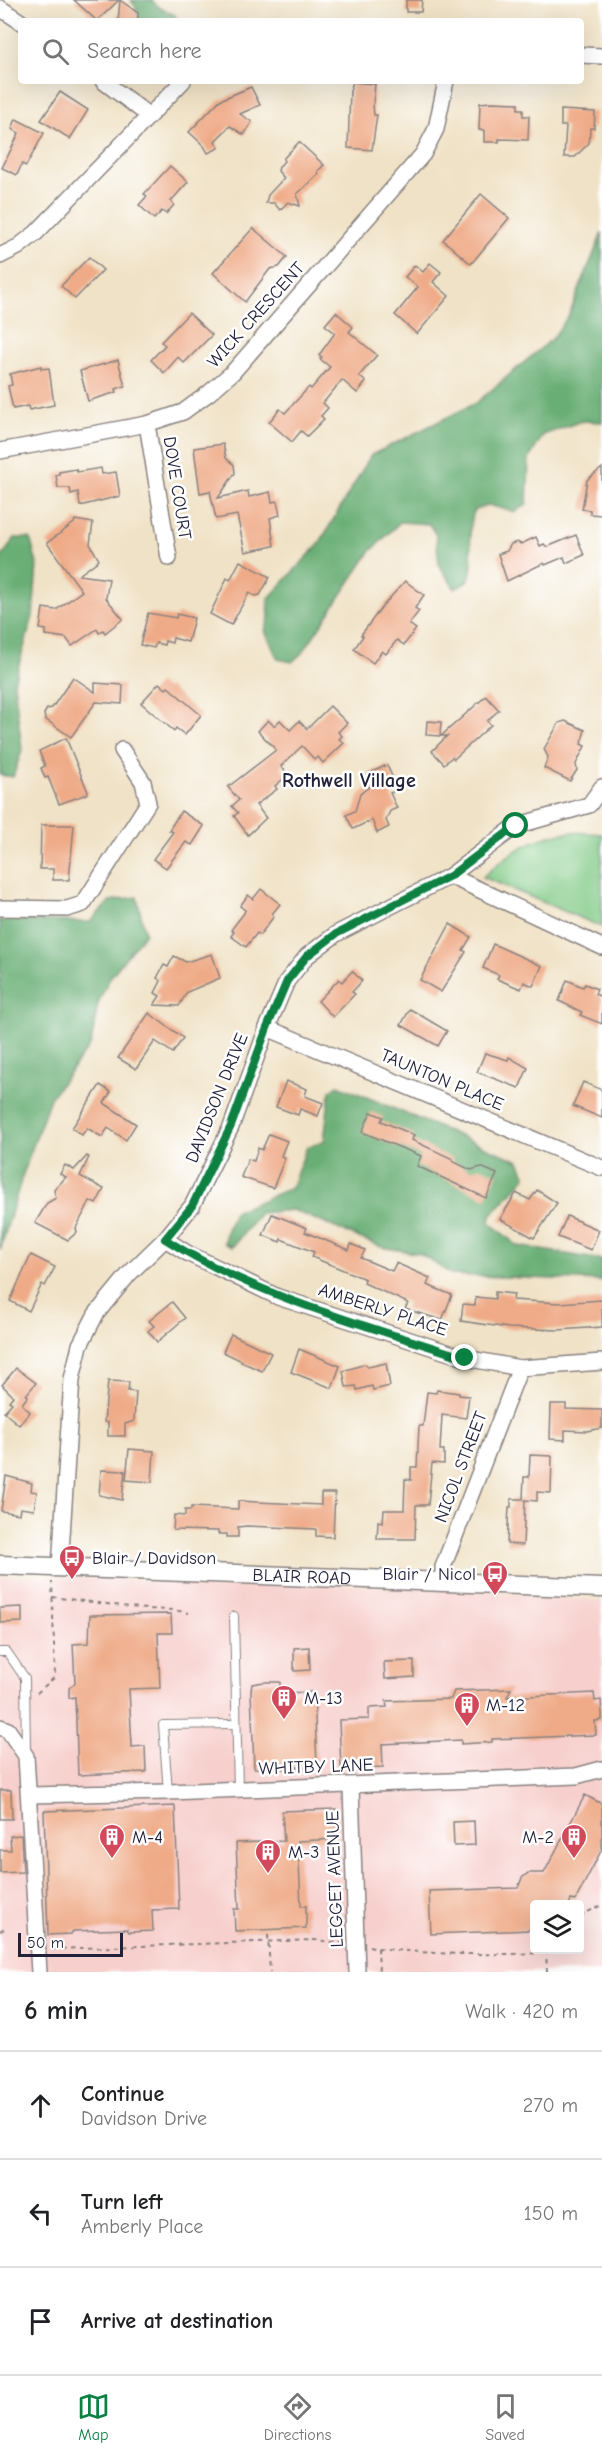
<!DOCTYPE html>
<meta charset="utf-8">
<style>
:root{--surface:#fff;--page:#f6f6f6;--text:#202124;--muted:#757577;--line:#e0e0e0;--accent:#0b8043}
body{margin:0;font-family:"Comic Neue",sans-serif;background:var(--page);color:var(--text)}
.controls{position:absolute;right:18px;bottom:18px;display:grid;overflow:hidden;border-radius:6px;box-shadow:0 6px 24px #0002}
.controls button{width:54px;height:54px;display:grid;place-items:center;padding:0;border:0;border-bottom:2px solid var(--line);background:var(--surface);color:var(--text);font:30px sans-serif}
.scale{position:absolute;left:18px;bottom:15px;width:105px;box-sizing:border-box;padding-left:6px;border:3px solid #22223b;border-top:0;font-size:16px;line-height:21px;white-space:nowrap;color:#22223b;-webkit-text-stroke:4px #fff;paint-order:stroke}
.stop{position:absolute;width:18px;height:18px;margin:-14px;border:4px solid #0b8043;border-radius:50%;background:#fff}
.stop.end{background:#0b8043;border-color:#fff;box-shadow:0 2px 6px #0008}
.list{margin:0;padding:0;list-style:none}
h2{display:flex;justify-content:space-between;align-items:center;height:78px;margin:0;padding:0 24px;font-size:26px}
h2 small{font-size:20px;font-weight:400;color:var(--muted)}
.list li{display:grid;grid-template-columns:39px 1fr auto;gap:18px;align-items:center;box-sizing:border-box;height:108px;padding:0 24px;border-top:2px solid var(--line)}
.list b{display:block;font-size:22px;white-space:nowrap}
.list p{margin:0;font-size:20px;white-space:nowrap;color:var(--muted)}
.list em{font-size:20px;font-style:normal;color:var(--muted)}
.icon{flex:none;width:33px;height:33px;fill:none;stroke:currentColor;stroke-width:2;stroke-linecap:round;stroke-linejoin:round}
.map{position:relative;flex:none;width:602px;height:1972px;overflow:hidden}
.search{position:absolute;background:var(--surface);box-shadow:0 6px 24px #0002;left:18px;right:18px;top:18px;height:66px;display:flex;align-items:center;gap:15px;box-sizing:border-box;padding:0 21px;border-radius:6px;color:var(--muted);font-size:22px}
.sheet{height:402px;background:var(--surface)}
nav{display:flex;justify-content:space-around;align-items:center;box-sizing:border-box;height:84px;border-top:2px solid var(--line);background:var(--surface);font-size:16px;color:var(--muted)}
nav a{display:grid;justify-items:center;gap:3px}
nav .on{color:var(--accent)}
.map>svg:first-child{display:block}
.built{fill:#f7d0cd;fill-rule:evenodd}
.green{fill:#82ca87;stroke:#527661;stroke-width:1.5}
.forest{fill:#69ae74;stroke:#466858;stroke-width:1.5}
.building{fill:#efab88}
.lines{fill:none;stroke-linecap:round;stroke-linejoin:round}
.service-casing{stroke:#898280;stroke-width:10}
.minor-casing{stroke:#898280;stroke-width:18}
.tertiary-casing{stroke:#898280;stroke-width:21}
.path{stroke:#898280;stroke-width:2;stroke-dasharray:4.5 4.5;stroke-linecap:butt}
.service{stroke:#fff;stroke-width:8}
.minor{stroke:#fff;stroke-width:15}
.tertiary{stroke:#fff;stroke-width:18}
.route{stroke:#0b8043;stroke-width:8}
.labels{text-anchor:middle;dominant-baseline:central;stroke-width:5;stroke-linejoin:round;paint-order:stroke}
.street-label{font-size:18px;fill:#22223b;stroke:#fff}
.poi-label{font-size:18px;fill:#22223b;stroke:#fff;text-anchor:start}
.neighbourhood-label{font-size:20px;font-weight:bold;fill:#22223b;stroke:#fff}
</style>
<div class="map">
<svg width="602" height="1972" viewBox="0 0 602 1972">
<rect width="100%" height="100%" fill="#fff"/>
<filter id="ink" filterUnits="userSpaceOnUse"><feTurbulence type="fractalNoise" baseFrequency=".0167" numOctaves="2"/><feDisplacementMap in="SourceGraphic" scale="12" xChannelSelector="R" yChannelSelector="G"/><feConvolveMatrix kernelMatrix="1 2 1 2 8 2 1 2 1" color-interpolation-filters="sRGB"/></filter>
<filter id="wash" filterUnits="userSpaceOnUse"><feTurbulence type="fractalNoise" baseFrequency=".008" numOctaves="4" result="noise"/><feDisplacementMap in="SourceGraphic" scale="24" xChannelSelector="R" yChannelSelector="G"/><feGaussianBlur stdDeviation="1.35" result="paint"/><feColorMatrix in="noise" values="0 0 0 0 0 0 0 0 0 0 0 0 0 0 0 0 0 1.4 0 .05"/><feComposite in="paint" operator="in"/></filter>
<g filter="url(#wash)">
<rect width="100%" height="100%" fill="#f0e2c6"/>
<!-- built -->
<path class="built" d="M0,1576L424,1587L602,1601V1972H0ZM534,1904H580V1950H534Z"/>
<!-- green -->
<path class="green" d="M571,832L602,834V927L483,877C509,852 534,836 571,832Z"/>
<!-- forest -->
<g class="forest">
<polygon points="131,0 151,0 160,8 175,15 178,21 130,21 137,9"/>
<path d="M602,233V422L582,421L543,435L529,459L527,504L515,512L488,505L475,510C463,532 479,566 467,581C464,584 459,587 455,589L439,565L436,535L429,524L400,522L370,552L303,652L292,662L278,659L265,631L269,618L268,599L319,544L371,455L476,403L553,338L569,315Z"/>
<polygon points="15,538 30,538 37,564 33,616 14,682 22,750 13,777 0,775 0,559"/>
<polygon points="137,897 145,933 109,979 98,1003 91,1044 50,1098 23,1174 0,1250 0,920 90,922 110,901"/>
<polygon points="338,1085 519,1161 526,1177 491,1215 490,1223 518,1246 602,1260 602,1281 452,1275 421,1254 381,1247 293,1210 260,1213 232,1247 224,1243 226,1232 234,1212 291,1188 307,1147 324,1141 330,1091"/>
</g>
<g id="blocks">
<!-- building -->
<g class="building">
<polygon points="74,0 119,0 97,21"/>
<polygon points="120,0 138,13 138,21 118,21"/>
<polygon points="406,0 422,0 421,12 406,12"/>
<polygon points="353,82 375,84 373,104 374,115 377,115 372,150 348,148 350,91"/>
<polygon points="251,87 260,105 240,114 252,122 244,135 230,126 215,141 219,148 208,153 204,146 189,132 220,100"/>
<polygon points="60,92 88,110 70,139 41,120"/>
<polygon points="491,102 518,103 518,109 523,109 523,116 529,116 528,140 499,139 499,142 484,142 484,130 479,130 480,103"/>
<polygon points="561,110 595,112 594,128 590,128 589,143 575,157 564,157 566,126 561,126"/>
<polygon points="16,119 44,133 26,166 22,164 17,175 2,168 19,133 12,129"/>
<polygon points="299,142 324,165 318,171 319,174 297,194 300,206 288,202 280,210 274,203 266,203 268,195 284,178 278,171 279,167 284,161 283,159"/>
<polygon points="170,166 188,182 171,201 174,205 166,214 162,211 154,219 139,205 147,196 144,194"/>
<polygon points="481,194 509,218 471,264 443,240"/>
<polygon points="253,228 287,257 279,267 270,269 245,302 213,273"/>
<polygon points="89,257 103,270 75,299 61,286"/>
<polygon points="430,263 441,272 433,282 449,296 417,334 395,315 418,287 405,277 415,265 423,272"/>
<polygon points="336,312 353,327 349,332 377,355 359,376 366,382 357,393 342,380 323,403 328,408 321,416 324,419 307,436 301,431 292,442 269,422 280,409 285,413 309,387 311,389 330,367 320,359 322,357 319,355 335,333 325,325"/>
<polygon points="189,313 212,335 184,363 178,357 164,373 151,360 165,345 161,342"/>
<polygon points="118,360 125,386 116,389 117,392 88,401 80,371"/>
<polygon points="41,366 41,369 49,368 54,405 29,410 28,406 13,409 8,386 12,385 10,374"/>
<polygon points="223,444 226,458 234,465 235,473 218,498 248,491 249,497 270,492 272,502 277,501 280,515 270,518 274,546 245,552 237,515 216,519 210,491 200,493 194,448"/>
<polygon points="101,468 102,474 116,472 120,496 80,506 78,492 71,494 70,488 58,488 56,475 59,474 59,472 76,469 77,472"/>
<polygon points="602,468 602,515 590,514 590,510 582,509 587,480"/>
<polygon points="75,520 93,523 90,544 99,560 79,575 109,579 106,598 123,619 105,633 103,630 99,633 97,629 72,646 66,638 46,635 46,630 40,629 43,608 56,610 82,591 47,543 74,523"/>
<polygon points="576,535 584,555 566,563 564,557 545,565 544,563 507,581 498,554 507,551 511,544 517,542 521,544 536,537 540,546 544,544 547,547"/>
<polygon points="240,561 270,577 260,595 255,596 249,593 231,625 210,614 227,578 230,580"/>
<polygon points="405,581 424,595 415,608 419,611 409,624 416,629 404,645 397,640 386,654 382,651 373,663 354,649 363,636 361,635 381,608"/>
<polygon points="148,613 176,618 177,614 194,618 188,642 173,638 172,643 165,641 164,645 156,643 154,648 140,645"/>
<polygon points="73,677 95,692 95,683 123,685 122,704 96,702 71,737 45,719 44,714 47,709 52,708"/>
<polygon points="159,683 166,689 168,687 201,715 185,735 176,728 174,731 141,703"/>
<polygon points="486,696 499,710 487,721 491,725 454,759 452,757 444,764 432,751 447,736 441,736"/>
<polygon points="330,706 347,723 338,732 342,736 339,739 344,743 323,763 318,757 315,760 302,746 281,766 288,775 275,786 277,789 256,805 266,818 248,835 234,816 238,813 232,806 239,800 228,787 276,750 258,731 268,720 274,726 280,720 290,730 299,721 307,729"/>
<polygon points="427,721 441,722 440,736 426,735"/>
<polygon points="565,721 585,730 581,744 585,746 576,764 577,770 570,781 544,768 548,757 544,749 559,723"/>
<polygon points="66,738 88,792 87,794 59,804 48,777 45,778 41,768 45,766 39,751"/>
<polygon points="387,765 398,790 390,793 397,808 390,811 386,820 389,827 377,833 372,820 353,829 346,815 355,811 360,794 374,783 369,773"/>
<polygon points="181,811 204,826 192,845 186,842 166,868 153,859 173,832 169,830"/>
<polygon points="41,825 74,825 69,880 53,880 53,869 40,869"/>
<polygon points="261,889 280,904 272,914 274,916 260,935 257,933 246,947 231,936 234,932 231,930 244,913 245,910 240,906 248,895 253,899"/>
<polygon points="450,924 471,937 463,950 466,952 441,992 420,980"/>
<polygon points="493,944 542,966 533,986 524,982 521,989 497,979 499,975 483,968"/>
<polygon points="212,954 220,978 187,992 179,1006 154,1005 160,996 155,993 161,981 157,978 164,965 168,967 174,956 186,962"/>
<polygon points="352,971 362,981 352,992 355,994 333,1017 318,1001 339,979 342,982"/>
<polygon points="567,980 583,987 585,984 597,989 595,994 602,997 602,1024 580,1015 582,1012 559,1001"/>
<polygon points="410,1009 447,1031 438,1046 401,1025"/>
<polygon points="149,1013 183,1038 173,1053 155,1041 136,1069 118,1058"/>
<polygon points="485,1053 508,1060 509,1057 528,1068 519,1088 477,1072"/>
<polygon points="286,1081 307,1089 305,1096 323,1103 318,1116 300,1109 298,1115 276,1107"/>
<polygon points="583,1082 602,1090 602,1118 573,1106"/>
<polygon points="100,1085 111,1092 104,1103 136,1124 126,1140 108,1128 102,1137 87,1128 82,1135 72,1128"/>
<polygon points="371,1112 383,1117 381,1121 414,1135 412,1140 453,1159 452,1161 471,1170 481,1167 497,1174 486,1198 417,1166 421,1156 362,1132"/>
<polygon points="269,1134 287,1141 281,1156 285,1158 273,1188 241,1177 248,1159 254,1161 258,1148 262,1150"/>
<polygon points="87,1156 89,1157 80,1176 104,1189 96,1204 90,1201 76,1228 77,1232 68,1240 35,1223 47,1203 56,1198 54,1190 66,1177 60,1174 65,1165 74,1170"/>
<polygon points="537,1190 557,1203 534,1238 500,1219 516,1193 530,1200"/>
<polygon points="272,1214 307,1228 305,1232 349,1250 351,1244 365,1250 361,1258 392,1271 396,1263 430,1278 427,1285 452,1295 442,1320 405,1309 408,1303 364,1283 365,1279 312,1257 314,1252 281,1239 280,1242 263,1235"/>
<polygon points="567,1216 599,1230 591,1250 558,1237"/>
<polygon points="31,1255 55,1267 45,1286 42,1284 29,1311 10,1301"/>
<polygon points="495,1292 514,1294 513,1300 559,1303 602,1300 602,1327 558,1330 509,1328 461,1321 463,1304 475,1305 476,1297 495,1299"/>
<polygon points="172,1302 185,1318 157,1342 148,1331 154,1326 149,1321"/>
<polygon points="231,1334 271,1353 262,1371 241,1362 242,1361 223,1352"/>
<polygon points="299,1349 340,1366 332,1388 291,1372"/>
<polygon points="386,1363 390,1386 373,1390 372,1386 357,1390 356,1386 346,1387 343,1371 365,1364 368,1367"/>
<polygon points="16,1368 36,1383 26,1395 28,1396 22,1404 30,1412 19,1425 4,1412 12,1403 9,1401 13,1396 2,1385"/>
<polygon points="108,1381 129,1382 128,1391 136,1392 134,1421 125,1424 125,1436 108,1436 108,1423 104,1422"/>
<polygon points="437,1390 459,1393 459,1395 469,1396 466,1418 442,1415 440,1450 444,1450 444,1464 432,1463 428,1505 416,1505 415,1539 377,1539 378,1521 383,1522 384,1510 404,1510 405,1479 411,1480 411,1467 417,1467 419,1426 423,1426 427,1392 436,1393"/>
<polygon points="551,1404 566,1404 566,1409 602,1410 602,1428 587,1431 565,1430 565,1440 550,1439"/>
<polygon points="129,1449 154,1451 152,1482 126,1480"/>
<polygon points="530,1455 552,1456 551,1493 537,1492 537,1501 525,1500 523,1545 507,1544 509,1507 511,1507 511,1499 523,1499 524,1477 529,1477"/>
<polygon points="101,1470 125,1471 122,1500 99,1495"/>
<polygon points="6,1476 32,1483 31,1491 37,1492 34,1510 20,1508 19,1514 1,1511"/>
<polygon points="321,1493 335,1493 333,1537 316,1536 316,1529 247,1526 238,1527 238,1537 227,1537 227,1534 218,1534 218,1531 173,1530 174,1515 185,1516 185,1510 191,1510 191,1507 238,1509 238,1501 321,1505"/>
<polygon points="22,1607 22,1622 0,1623 0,1608"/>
<polygon points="171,1614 172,1633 158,1633 160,1688 129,1689 132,1747 145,1746 146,1772 78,1775 75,1697 69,1698 69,1688 75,1683 73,1644 89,1643 90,1615"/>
<polygon points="309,1647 310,1670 294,1671 294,1648"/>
<polygon points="414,1661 414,1677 385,1679 384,1662"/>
<polygon points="264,1682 280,1682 280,1693 314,1692 317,1766 293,1767 291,1769 254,1768 251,1691 252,1684"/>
<polygon points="511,1689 507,1697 594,1693 595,1701 601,1700 602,1712 602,1720 595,1721 596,1735 492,1739 492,1742 461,1744 461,1740 382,1744 383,1767 341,1769 339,1720 369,1719 369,1708 387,1707 386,1701 451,1699 454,1691"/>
<polygon points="0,1790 11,1790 12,1819 0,1819"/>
<polygon points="585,1795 602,1804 602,1849 575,1901 571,1900 569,1905 534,1905 534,1926 530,1926 530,1930 431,1934 429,1891 518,1888 522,1878 528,1873 544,1873"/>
<polygon points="175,1806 179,1909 152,1910 153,1931 129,1932 127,1929 73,1931 71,1934 48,1935 44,1811"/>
<polygon points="336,1809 337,1839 298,1841 301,1906 306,1906 306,1928 235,1931 234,1909 239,1909 236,1843 284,1841 282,1811"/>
<polygon points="474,1821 475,1845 454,1846 453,1822"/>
<polygon points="21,1835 23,1872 0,1873 0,1850 11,1850 10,1836"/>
</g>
</g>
</g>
<g filter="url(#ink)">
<use href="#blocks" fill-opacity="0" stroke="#898280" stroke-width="1.5"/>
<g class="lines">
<defs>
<g id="service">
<polyline points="234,1616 238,1789"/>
<polyline points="0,1652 7,1652 25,1678 26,1752"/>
<polyline points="168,1792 163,1725 236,1724"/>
</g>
<g id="minor">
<polyline points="0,8 21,22"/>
<polyline points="581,55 602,56"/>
<polyline points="103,81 148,115"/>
<polyline points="0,256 18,247 36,233 183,81"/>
<polyline points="147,424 169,558"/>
<polyline points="0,451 147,424 183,412 209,393 233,372 423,154 436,129 446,81"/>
<polyline points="450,876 602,947"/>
<polyline points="0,908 67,909 83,904 148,803 143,782 122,750"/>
<polyline points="267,1028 602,1168"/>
<polyline points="165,1239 187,1253 278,1297 465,1358 520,1368 602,1362"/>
<polyline points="60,1567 72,1379 80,1345 96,1314 129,1274 165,1239 192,1206 231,1127 267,1028 287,981 307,956 336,934 450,876 516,826 589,805 602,787"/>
<polyline points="443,1581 443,1567 520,1368"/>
<polyline points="0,1727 8,1730 26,1756 39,1972"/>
<polyline points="351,1786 357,1972"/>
<polyline points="30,1795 168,1792 576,1776 602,1769"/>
</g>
<g id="tertiary">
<path id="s1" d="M0,1565L602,1588"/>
</g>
</defs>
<!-- service casing -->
<use href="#service" class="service-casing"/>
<!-- minor casing -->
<use href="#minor" class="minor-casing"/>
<!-- tertiary casing -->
<use href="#tertiary" class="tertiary-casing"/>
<!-- path -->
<g class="path">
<polyline points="52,1597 146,1609 174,1610 189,1613"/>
<polyline points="37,1693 55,1677 52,1582"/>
<polyline points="580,1916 602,1905"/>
<polyline points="0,1931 4,1929"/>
<polyline points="268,1935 270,1972"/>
<polyline points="369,1946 378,1948 379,1972"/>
<path d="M378,1948C434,1955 489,1955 545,1953"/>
<polyline points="52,1949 314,1940 343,1943"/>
<polyline points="546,1950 547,1972"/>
</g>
<!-- service -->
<use href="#service" class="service"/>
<!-- minor -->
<use href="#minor" class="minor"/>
<!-- tertiary -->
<use href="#tertiary" class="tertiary"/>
</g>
</g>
<g class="lines" filter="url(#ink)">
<!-- route -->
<path class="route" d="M465,1358C363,1324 256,1297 165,1239L192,1206L231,1126L267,1028L287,981L307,956L336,934L450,876L516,826"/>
</g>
<!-- icons -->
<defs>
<symbol id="bus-pin" viewBox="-11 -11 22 30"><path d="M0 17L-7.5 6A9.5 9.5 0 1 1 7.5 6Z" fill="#d1495b" stroke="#fff"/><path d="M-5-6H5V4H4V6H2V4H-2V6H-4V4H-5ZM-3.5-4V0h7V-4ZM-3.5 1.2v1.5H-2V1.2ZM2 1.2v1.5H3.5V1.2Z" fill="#fff"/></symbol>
<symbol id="building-pin" viewBox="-11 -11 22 30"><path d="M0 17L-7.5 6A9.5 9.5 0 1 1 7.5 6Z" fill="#d1495b" stroke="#fff"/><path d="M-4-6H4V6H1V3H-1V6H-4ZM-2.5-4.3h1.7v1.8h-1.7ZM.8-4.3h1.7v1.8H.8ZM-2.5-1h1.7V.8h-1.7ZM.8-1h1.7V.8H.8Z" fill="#fff"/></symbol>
</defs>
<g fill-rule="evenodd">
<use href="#bus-pin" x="57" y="1543" width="30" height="40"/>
<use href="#bus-pin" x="480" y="1559" width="30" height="40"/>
<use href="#building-pin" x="269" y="1683" width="30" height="40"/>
<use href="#building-pin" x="452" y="1690" width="30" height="40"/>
<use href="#building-pin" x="97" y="1822" width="30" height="40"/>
<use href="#building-pin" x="559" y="1822" width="30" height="40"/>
<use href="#building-pin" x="253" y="1837" width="30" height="40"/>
</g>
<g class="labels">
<!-- street labels -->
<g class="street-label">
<text transform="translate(256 315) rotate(-48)">WICK CRESCENT</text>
<text transform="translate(177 488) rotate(81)">DOVE COURT</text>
<text transform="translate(442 1080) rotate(23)">TAUNTON PLACE</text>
<text transform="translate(217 1098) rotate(-68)">DAVIDSON DRIVE</text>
<text transform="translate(383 1310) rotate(18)">AMBERLY PLACE</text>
<text transform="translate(461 1467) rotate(-69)">NICOL STREET</text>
<text stroke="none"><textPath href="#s1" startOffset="302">BLAIR ROAD</textPath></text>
<text transform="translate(316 1767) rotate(-2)">WHITBY LANE</text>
<text transform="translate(335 1879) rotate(-92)">LEGGET AVENUE</text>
</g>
<!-- poi labels -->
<g class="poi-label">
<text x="92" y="1558">Blair / Davidson</text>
<text x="476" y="1574" text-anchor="end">Blair / Nicol</text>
<text x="304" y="1698">M-13</text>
<text x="486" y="1705">M-12</text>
<text x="132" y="1837">M-4</text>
<text x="554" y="1837" text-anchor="end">M-2</text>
<text x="288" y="1852">M-3</text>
</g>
<!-- neighbourhood labels -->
<g class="neighbourhood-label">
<text x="349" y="780">Rothwell Village</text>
</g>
</g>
</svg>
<div class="controls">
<button><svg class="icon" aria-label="layers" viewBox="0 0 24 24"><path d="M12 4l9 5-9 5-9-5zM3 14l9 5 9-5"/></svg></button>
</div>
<div class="scale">50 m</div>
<div class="stop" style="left:516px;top:826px"></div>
<div class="stop end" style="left:465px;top:1358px"></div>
<div class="search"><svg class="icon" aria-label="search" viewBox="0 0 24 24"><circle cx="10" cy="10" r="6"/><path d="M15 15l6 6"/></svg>Search here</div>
</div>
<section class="sheet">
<h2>6 min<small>Walk · 420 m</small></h2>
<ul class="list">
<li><svg class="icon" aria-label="ahead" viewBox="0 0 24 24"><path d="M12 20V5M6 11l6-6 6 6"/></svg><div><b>Continue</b><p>Davidson Drive</p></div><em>270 m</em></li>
<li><svg class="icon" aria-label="left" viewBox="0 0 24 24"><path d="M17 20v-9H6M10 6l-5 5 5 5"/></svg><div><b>Turn left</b><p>Amberly Place</p></div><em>150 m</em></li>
<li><svg class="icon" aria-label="arrive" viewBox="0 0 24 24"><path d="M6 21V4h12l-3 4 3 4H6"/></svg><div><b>Arrive at destination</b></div></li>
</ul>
</section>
<nav>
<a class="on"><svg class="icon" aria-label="map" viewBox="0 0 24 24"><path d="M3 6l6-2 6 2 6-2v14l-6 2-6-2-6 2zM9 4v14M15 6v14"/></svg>Map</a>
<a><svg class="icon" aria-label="directions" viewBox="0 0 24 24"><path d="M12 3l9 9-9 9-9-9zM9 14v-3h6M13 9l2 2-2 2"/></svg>Directions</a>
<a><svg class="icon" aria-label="saved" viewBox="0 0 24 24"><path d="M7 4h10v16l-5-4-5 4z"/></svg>Saved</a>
</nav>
